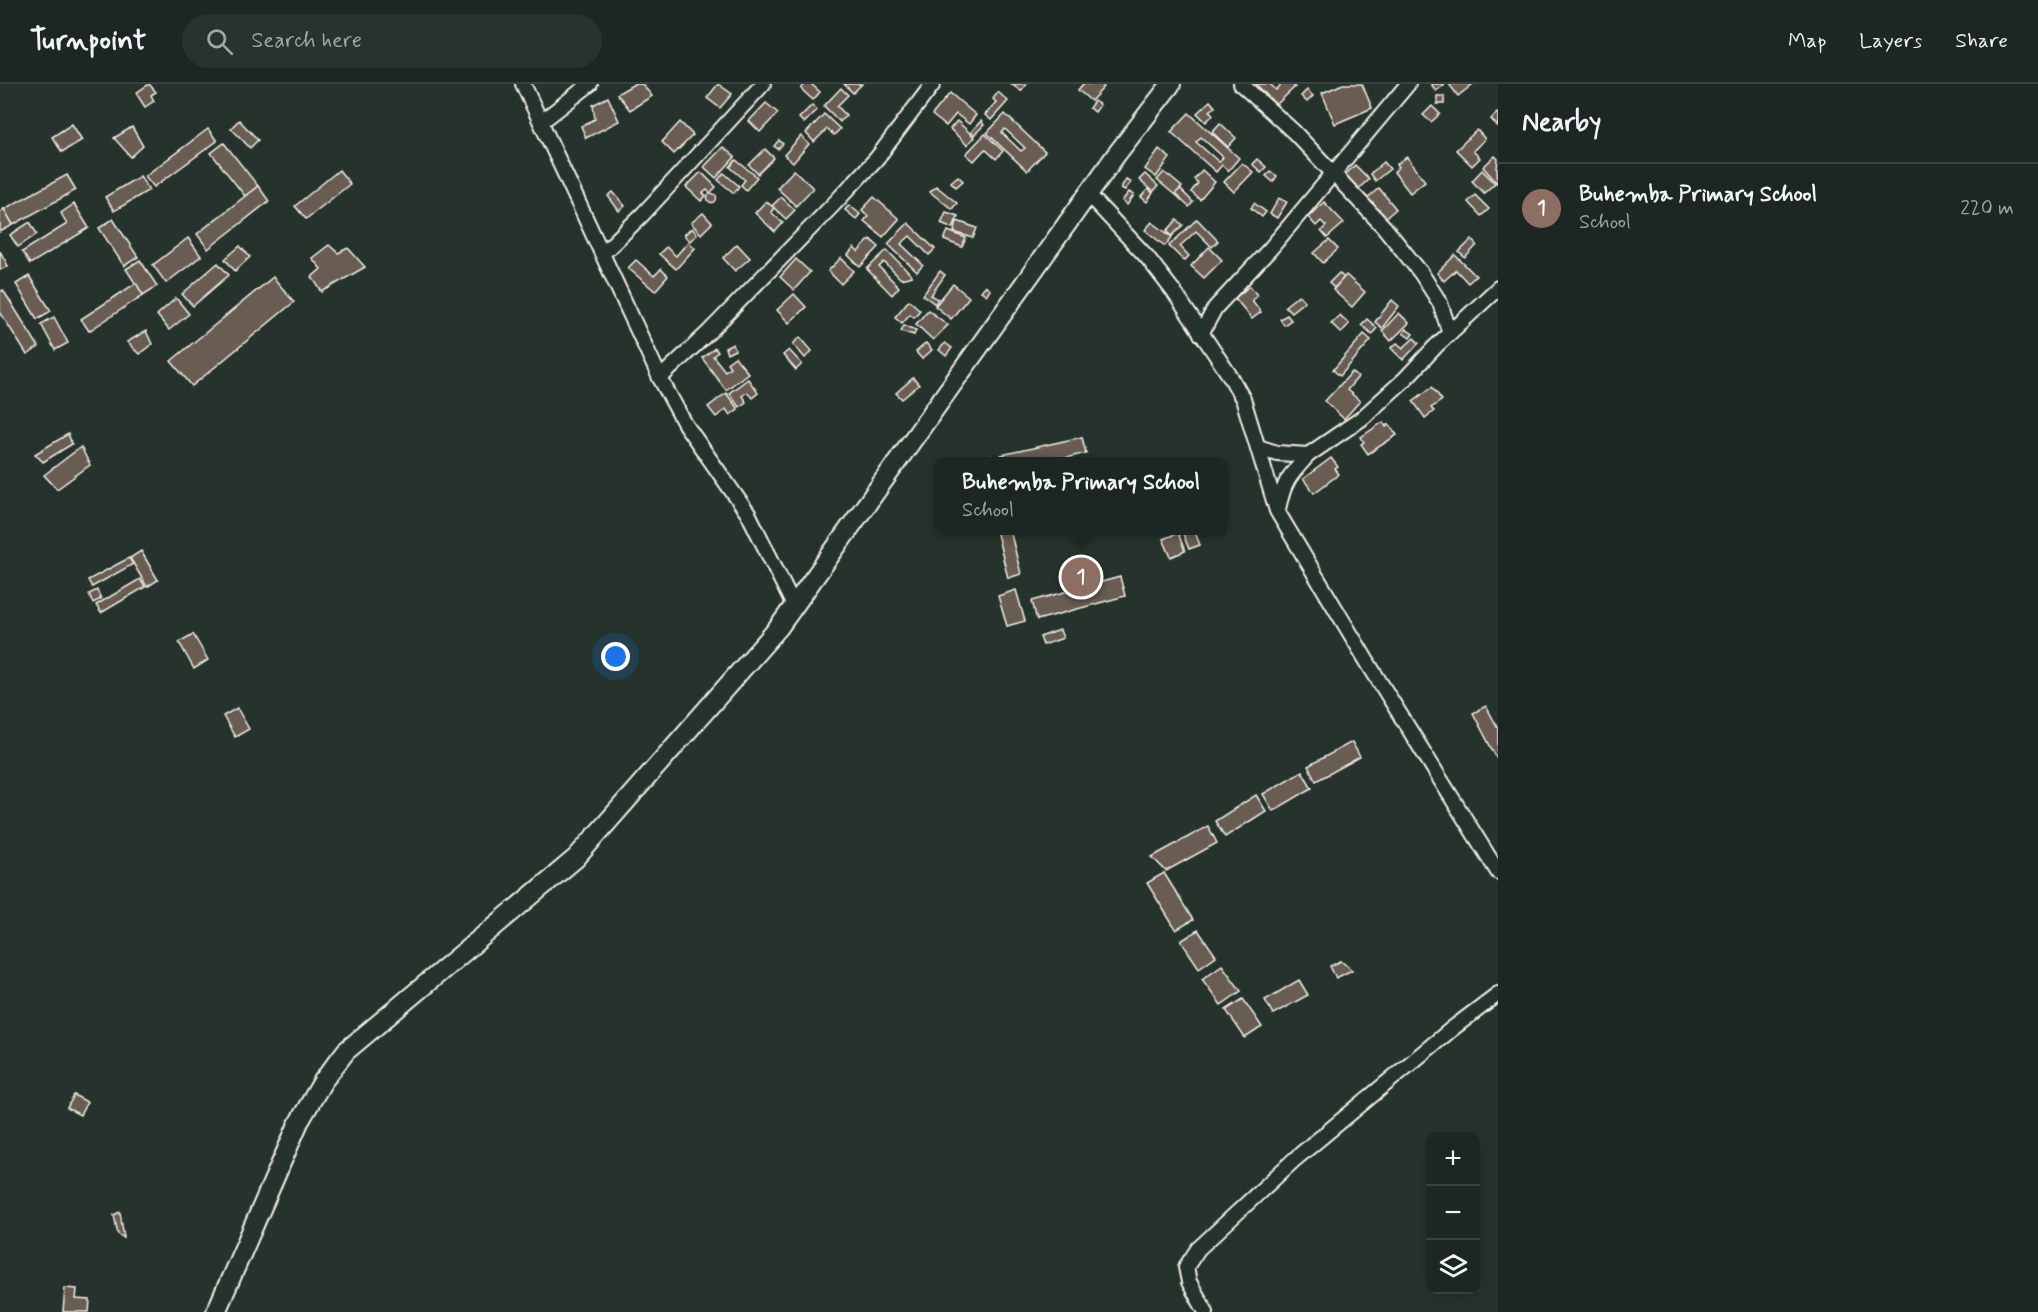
<!DOCTYPE html>
<meta charset="utf-8">
<style>
:root{--surface:#1c2622;--page:#29322f;--text:#f1f3f6;--muted:#a0a5a5;--line:#3a4340;--accent:#ff9aa2}
body{margin:0;font-family:Mynerve,sans-serif;background:var(--page);color:var(--text)}
.controls{position:absolute;right:18px;bottom:18px;display:grid;overflow:hidden;border-radius:12px;box-shadow:0 3px 15px #0003}
.controls button{width:54px;height:54px;display:grid;place-items:center;padding:0;border:0;border-bottom:2px solid var(--line);background:var(--surface);color:var(--text);font:30px sans-serif}
.you{position:absolute;left:616px;top:573px;width:21px;height:21px;margin:-15px;border:4px solid #fff;border-radius:50%;background:#1a73e8;box-shadow:0 0 0 9px #1a73e833}
.badge{display:grid;place-items:center;width:39px;height:39px;border-radius:50%;background:var(--accent);color:#fff;font-size:20px;font-weight:700}
.pin{position:absolute;translate:-50% -50%;border:3px solid #fff;box-shadow:0 2px 6px #0006}
.popup{position:absolute;left:934px;top:373px;width:294px;height:78px;box-sizing:border-box;display:grid;place-content:center;border-radius:12px;background:var(--surface);filter:drop-shadow(0 2px 4px #0005);font-size:20px;white-space:nowrap;color:var(--muted)}
.popup b{font-size:22px;color:var(--text)}
.popup::after{content:'';position:absolute;left:50%;top:100%;margin-left:-12px;border:12px solid transparent;border-top-color:var(--surface)}
.list{margin:0;padding:0;list-style:none}
h2{display:flex;justify-content:space-between;align-items:center;height:78px;margin:0;padding:0 24px;font-size:26px}
h2 small{font-size:20px;font-weight:400;color:var(--muted)}
.list li{display:grid;grid-template-columns:39px 1fr auto;gap:18px;align-items:center;box-sizing:border-box;height:90px;padding:0 24px;border-top:2px solid var(--line)}
.list b{display:block;font-size:22px;white-space:nowrap}
.list p{margin:0;font-size:20px;white-space:nowrap;color:var(--muted)}
.list em{font-size:20px;font-style:normal;color:var(--muted)}
.icon{flex:none;width:33px;height:33px;fill:none;stroke:currentColor;stroke-width:2;stroke-linecap:round;stroke-linejoin:round}
.map{position:relative;flex:none;width:1498px;height:1228px;overflow:hidden}
header{display:flex;align-items:center;gap:36px;box-sizing:border-box;height:84px;padding:0 30px;background:var(--surface);border-bottom:2px solid var(--line)}
header strong{font-size:28px}
nav{display:flex;gap:33px;margin-inline-start:auto;font-size:21px}
.search{width:420px;height:54px;background:var(--page);display:flex;align-items:center;gap:15px;box-sizing:border-box;padding:0 21px;border-radius:33px;color:var(--muted);font-size:22px}
main{display:flex}
aside{flex:1;background:var(--surface)}
.map>svg:first-child{display:block}
.building{fill:#675c52;stroke:#f4f1e8;stroke-width:1.5;fill-rule:evenodd}
.lines{fill:none;stroke-linecap:round;stroke-linejoin:round}
.street-casing{stroke:#f4f1e8;stroke-width:18}
.secondary-casing{stroke:#f4f1e8;stroke-width:22}
.street{stroke:#26332d;stroke-width:14}
.secondary{stroke:#26332d;stroke-width:18}
</style>
<header>
<strong>Turnpoint</strong>
<div class="search"><svg class="icon" aria-label="search" viewBox="0 0 24 24"><circle cx="10" cy="10" r="6"/><path d="M15 15l6 6"/></svg>Search here</div>
<nav><a>Map</a><a>Layers</a><a>Share</a></nav>
</header>
<main>
<div class="map">
<svg width="1498" height="1228" viewBox="0 0 1498 1228">
<rect width="100%" height="100%" fill="#26332d"/>
<filter id="ink" filterUnits="userSpaceOnUse"><feTurbulence type="fractalNoise" baseFrequency=".0167" numOctaves="2"/><feDisplacementMap in="SourceGraphic" scale="12" xChannelSelector="R" yChannelSelector="G"/><feConvolveMatrix kernelMatrix="1 2 1 2 8 2 1 2 1" color-interpolation-filters="sRGB"/></filter>
<g filter="url(#ink)">
<!-- building -->
<g class="building">
<polygon points="149,0 156,8 151,11 154,17 145,23 136,9"/>
<polygon points="634,0 642,0 652,12 630,26 617,10"/>
<polygon points="718,0 732,10 720,24 707,14"/>
<polygon points="805,0 811,0 820,8 813,16 801,5"/>
<polygon points="844,0 862,0 853,9"/>
<polygon points="1011,0 1026,0 1021,7"/>
<polygon points="1083,0 1101,0 1104,3 1091,17 1078,6"/>
<polygon points="1256,0 1270,0 1276,6 1282,0 1292,0 1295,3 1276,21"/>
<polygon points="1343,0 1362,0 1372,24 1335,40 1322,9"/>
<polygon points="1431,0 1444,0 1444,1 1436,7"/>
<polygon points="1449,0 1473,0 1458,12"/>
<polygon points="841,4 848,11 837,22 846,31 840,38 824,22"/>
<polygon points="1307,6 1313,12 1307,18 1301,12"/>
<polygon points="998,8 1008,17 991,36 985,31 996,18 993,15"/>
<polygon points="950,9 976,31 969,40 956,30 946,42 932,31"/>
<rect x="1437" y="12" width="7" height="8"/>
<polygon points="608,13 619,37 586,54 581,42 595,35 593,21"/>
<polygon points="1094,17 1100,21 1095,28 1089,24"/>
<polygon points="1210,17 1215,23 1210,27 1213,31 1206,38 1197,29"/>
<polygon points="766,19 778,29 760,48 749,37"/>
<polygon points="812,21 817,26 804,39 799,34"/>
<polygon points="1432,22 1440,30 1431,38 1423,31"/>
<path d="M1189,29L1239,74L1228,87L1222,81L1216,88L1171,48ZM1201,53L1223,73L1219,78L1196,58Z"/>
<polygon points="1497,29 1498,30 1498,43 1491,35"/>
<polygon points="824,30 840,45 834,51 827,45 814,58 806,49"/>
<path d="M1005,30L1045,68L1027,87L987,49ZM1005,45L1025,64L1021,67L1002,49Z"/>
<polygon points="239,36 258,56 250,64 231,44"/>
<polygon points="957,37 974,53 967,61 950,45"/>
<polygon points="981,37 984,41 974,51 971,48"/>
<polygon points="680,38 693,51 674,70 662,58"/>
<polygon points="1220,39 1236,54 1228,63 1212,48"/>
<polygon points="72,40 82,56 62,68 52,53"/>
<polygon points="132,43 143,62 131,73 114,54"/>
<polygon points="208,45 217,57 154,103 145,92"/>
<polygon points="1477,46 1485,55 1473,67 1480,74 1472,82 1456,66"/>
<polygon points="985,50 1003,67 996,75 985,65 974,77 966,70"/>
<polygon points="801,52 809,60 793,79 784,71"/>
<polygon points="779,56 783,60 778,65 774,62"/>
<polygon points="224,59 258,102 245,112 211,69"/>
<polygon points="723,63 735,73 716,94 704,83"/>
<polygon points="765,65 774,74 758,90 749,81"/>
<polygon points="1159,65 1170,74 1156,93 1145,85"/>
<polygon points="1495,72 1498,75 1497,84 1498,100 1483,83"/>
<polygon points="1407,73 1425,97 1410,109 1394,88 1399,83 1397,80"/>
<polygon points="1257,75 1266,83 1261,88 1252,80"/>
<polygon points="736,76 757,93 746,106 741,101 745,96 730,83"/>
<polygon points="1384,78 1390,85 1375,97 1370,90"/>
<polygon points="1242,79 1253,88 1234,108 1224,98"/>
<polygon points="1355,81 1369,95 1357,106 1344,92"/>
<polygon points="339,86 350,100 306,135 295,122"/>
<polygon points="794,86 813,104 796,122 777,104"/>
<polygon points="1202,86 1215,98 1200,116 1191,108 1198,99 1194,95"/>
<polygon points="1482,86 1495,99 1484,109 1472,97"/>
<polygon points="1270,87 1277,92 1273,98 1266,92"/>
<polygon points="701,88 716,103 710,109 707,106 703,109 706,112 701,117 686,103"/>
<polygon points="1164,88 1182,103 1175,111 1157,96"/>
<polygon points="724,89 739,102 734,109 718,96"/>
<polygon points="1145,90 1158,102 1153,108 1139,96"/>
<polygon points="67,91 76,106 13,141 4,125"/>
<polygon points="140,92 149,106 114,127 105,113"/>
<polygon points="958,92 963,97 956,103 951,98"/>
<polygon points="1126,95 1131,98 1125,106 1121,104"/>
<polygon points="258,102 269,117 208,165 197,150"/>
<polygon points="936,102 957,119 952,125 930,108"/>
<polygon points="1379,104 1396,125 1383,136 1366,115"/>
<polygon points="1148,105 1153,109 1147,118 1141,113"/>
<polygon points="1180,105 1193,118 1189,123 1175,110"/>
<polygon points="613,108 625,122 619,127 608,112"/>
<polygon points="1129,108 1134,111 1127,121 1122,117"/>
<circle cx="712" cy="114" r="4.5"/>
<polygon points="1475,111 1489,125 1481,132 1468,118"/>
<polygon points="781,113 795,126 786,135 772,122"/>
<polygon points="874,113 899,135 883,153 864,137 868,132 862,126"/>
<polygon points="1279,114 1287,118 1277,134 1270,130"/>
<polygon points="766,117 774,124 771,128 783,139 775,148 755,129"/>
<polygon points="1324,118 1344,139 1327,154 1321,147 1326,142 1321,137 1316,142 1308,133"/>
<polygon points="1254,119 1266,128 1262,133 1251,124"/>
<polygon points="74,120 89,144 30,180 22,168 67,140 61,129"/>
<polygon points="849,121 860,130 856,135 845,126"/>
<polygon points="4,125 13,141 0,148 0,128"/>
<polygon points="946,128 958,132 953,144 941,139"/>
<polygon points="703,129 712,139 701,150 691,139"/>
<polygon points="113,135 138,173 124,182 99,144"/>
<polygon points="1197,135 1218,157 1212,163 1196,147 1180,162 1189,172 1184,177 1169,162"/>
<polygon points="1177,136 1183,141 1172,152 1167,147"/>
<polygon points="957,137 977,144 973,154 954,148"/>
<polygon points="30,138 37,150 18,163 10,151"/>
<polygon points="1152,138 1172,153 1165,162 1145,146"/>
<polygon points="908,139 935,165 929,171 910,152 901,160 923,181 917,188 888,160"/>
<polygon points="692,144 697,150 690,157 684,151"/>
<polygon points="948,147 966,154 962,163 944,156"/>
<polygon points="188,154 201,172 166,199 153,181"/>
<polygon points="870,155 879,163 860,183 848,171 854,164 858,168"/>
<polygon points="1472,155 1477,161 1465,174 1459,168"/>
<polygon points="1329,156 1338,165 1323,179 1314,169"/>
<polygon points="688,158 695,164 676,185 659,170 666,163 676,172"/>
<polygon points="737,160 750,174 735,187 723,174"/>
<polygon points="329,161 338,169 348,164 365,183 322,208 312,193 321,185 312,174"/>
<polygon points="240,162 250,173 235,187 225,175"/>
<polygon points="1209,163 1222,176 1204,194 1191,182"/>
<polygon points="887,166 912,192 901,195 884,178 879,183 899,203 892,211 867,185"/>
<polygon points="0,167 8,182 0,186"/>
<polygon points="1455,171 1476,192 1468,199 1456,186 1444,197 1437,189"/>
<polygon points="841,174 854,187 841,200 828,187"/>
<polygon points="796,175 810,188 794,206 780,193"/>
<polygon points="140,176 157,202 143,211 126,185"/>
<polygon points="636,176 654,192 661,185 668,192 655,207 628,184"/>
<polygon points="218,179 229,191 193,222 182,210"/>
<polygon points="940,187 945,191 931,211 938,215 935,220 923,211"/>
<polygon points="1339,189 1344,194 1334,204 1329,199"/>
<polygon points="1346,191 1365,208 1352,223 1333,206"/>
<polygon points="29,192 51,227 37,235 16,200"/>
<polygon points="273,193 294,218 192,302 171,277"/>
<polygon points="136,199 143,211 89,247 81,235"/>
<polygon points="953,200 969,213 951,235 935,222"/>
<polygon points="985,202 990,206 987,211 981,207"/>
<polygon points="1250,202 1257,211 1252,216 1261,228 1252,235 1235,214"/>
<polygon points="3,206 39,263 27,271 0,228 0,208"/>
<polygon points="794,210 806,223 789,239 777,226"/>
<polygon points="1299,211 1305,217 1291,228 1285,222"/>
<polygon points="176,214 189,230 169,246 157,231"/>
<polygon points="909,216 920,226 914,233 910,230 902,239 895,233"/>
<polygon points="1392,216 1399,222 1382,244 1375,238"/>
<polygon points="928,226 948,241 933,256 916,240"/>
<polygon points="1399,229 1409,239 1391,257 1382,247"/>
<polygon points="1287,231 1291,236 1284,241 1280,235"/>
<polygon points="1340,231 1349,240 1341,249 1331,239"/>
<polygon points="54,233 68,259 55,266 41,240"/>
<polygon points="1367,235 1377,244 1372,250 1361,241"/>
<polygon points="904,241 916,246 914,251 901,247"/>
<polygon points="1406,245 1413,250 1410,254 1403,249"/>
<polygon points="146,247 152,260 139,270 127,258"/>
<polygon points="1364,250 1371,256 1340,292 1333,286"/>
<polygon points="800,253 812,267 805,274 793,260"/>
<polygon points="1414,254 1419,259 1403,276 1391,264 1397,259 1403,264"/>
<polygon points="926,259 932,266 922,275 916,268"/>
<polygon points="945,259 952,264 946,272 939,266"/>
<polygon points="733,260 735,266 727,270 725,264"/>
<polygon points="715,264 718,268 713,272 725,287 730,283 727,279 735,273 748,289 726,306 702,274"/>
<polygon points="789,266 802,280 796,286 783,271"/>
<polygon points="1352,288 1358,293 1347,306 1360,317 1344,335 1325,317"/>
<polygon points="913,294 919,301 902,315 896,309"/>
<polygon points="748,295 758,309 752,314 747,308 742,312 746,318 739,323 729,309"/>
<polygon points="1432,303 1442,316 1431,324 1434,327 1425,334 1413,317"/>
<polygon points="726,309 738,325 730,331 726,325 716,333 708,323"/>
<polygon points="1383,338 1386,343 1389,340 1397,351 1368,370 1361,360 1364,358 1361,353"/>
<polygon points="68,350 72,360 43,378 35,370"/>
<polygon points="1082,353 1086,369 1049,378 1003,378 1001,371"/>
<polygon points="81,363 90,381 57,405 44,391"/>
<polygon points="991,372 993,378 974,378 974,377"/>
<polygon points="1331,374 1338,383 1335,385 1339,390 1314,409 1303,395"/>
<polygon points="996,446 1010,446 1021,490 1008,494"/>
<polygon points="1191,446 1194,446 1200,461 1189,465 1183,450"/>
<polygon points="1178,449 1185,467 1171,473 1163,455"/>
<polygon points="141,467 158,496 147,503 130,474"/>
<polygon points="129,474 133,480 92,503 88,496"/>
<polygon points="1120,493 1125,512 1037,536 1032,517"/>
<polygon points="140,495 145,503 101,529 96,521"/>
<polygon points="97,506 101,515 93,519 89,510"/>
<polygon points="1016,506 1025,537 1007,542 998,512"/>
<polygon points="1060,546 1063,554 1043,561 1040,553"/>
<polygon points="193,550 208,576 194,585 179,558"/>
<polygon points="1486,622 1498,644 1498,677 1473,629"/>
<polygon points="237,624 249,645 235,653 223,632"/>
<polygon points="1352,658 1360,673 1316,697 1308,682"/>
<polygon points="1302,687 1312,704 1273,727 1263,710"/>
<polygon points="1256,711 1266,727 1225,753 1215,737"/>
<polygon points="1208,742 1217,759 1166,787 1152,773"/>
<polygon points="1164,789 1193,836 1176,846 1147,799"/>
<polygon points="1198,846 1216,872 1199,884 1181,857"/>
<polygon points="1341,877 1352,886 1336,894 1330,882"/>
<polygon points="1222,881 1241,907 1221,921 1202,895"/>
<polygon points="1299,896 1308,911 1273,930 1265,916"/>
<polygon points="1243,915 1262,943 1245,954 1226,926"/>
<polygon points="74,1011 87,1018 80,1031 67,1024"/>
<polygon points="120,1128 124,1154 118,1150 114,1131"/>
<polygon points="65,1204 77,1205 76,1215 90,1216 89,1228 63,1228"/>
</g>
<g class="lines">
<defs>
<g id="street">
<polyline points="523,0 660,294 685,340 749,431 794,522"/>
<polyline points="1241,0 1294,48 1384,143 1421,189 1440,219 1450,249"/>
<polyline points="541,38 590,0"/>
<polyline points="1088,110 1147,173 1174,208 1230,292 1243,315 1277,427 1371,584 1498,788"/>
<polyline points="603,169 643,130 763,0"/>
<polyline points="1201,250 1215,224 1270,165 1408,0"/>
<polyline points="660,294 710,247 833,121 877,74 933,0"/>
<polyline points="1258,363 1277,369 1308,371 1361,335 1405,295 1436,262 1498,204"/>
<path d="M1278,425C1284,397 1289,392 1308,371"/>
<polyline points="1206,1228 1189,1198 1186,1183 1198,1165 1295,1075 1453,944 1498,910"/>
</g>
<polyline id="secondary" points="216,1228 299,1038 323,997 346,967 576,774 779,543 1116,71 1171,0"/>
</defs>
<!-- street casing -->
<use href="#street" class="street-casing"/>
<!-- secondary casing -->
<use href="#secondary" class="secondary-casing"/>
<!-- street -->
<use href="#street" class="street"/>
<!-- secondary -->
<use href="#secondary" class="secondary"/>
</g>
</g>
</svg>
<div class="controls">
<button>+</button>
<button>−</button>
<button><svg class="icon" aria-label="layers" viewBox="0 0 24 24"><path d="M12 4l9 5-9 5-9-5zM3 14l9 5 9-5"/></svg></button>
</div>
<div class="you"></div>
<div class="pin badge" style="left:1081px;top:493px;background:#8d6e63">1</div>
<div class="popup"><b>Buhemba Primary School</b>School</div>
</div>
<aside>
<h2>Nearby<small></small></h2>
<ul class="list">
<li><span class="badge" style="background:#8d6e63">1</span><div><b>Buhemba Primary School</b><p>School</p></div><em>220 m</em></li>
</ul>
</aside>
</main>
